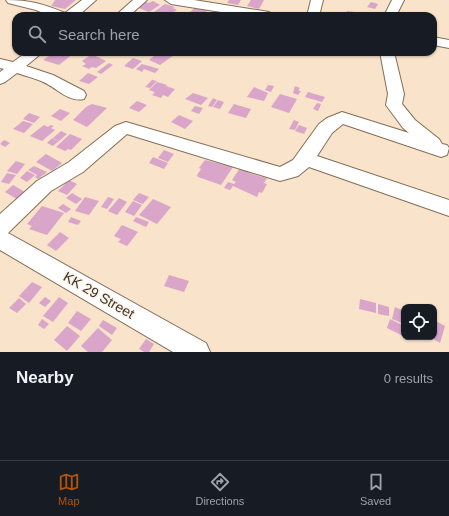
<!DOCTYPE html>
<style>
:root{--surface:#171b24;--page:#20242c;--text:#f1f3f6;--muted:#9ea1a6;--line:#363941;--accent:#b45309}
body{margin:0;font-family:Helvetica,sans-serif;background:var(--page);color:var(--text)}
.controls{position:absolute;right:12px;bottom:12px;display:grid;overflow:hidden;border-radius:8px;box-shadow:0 1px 3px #0004}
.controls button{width:36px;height:36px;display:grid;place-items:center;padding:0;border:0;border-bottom:1px solid var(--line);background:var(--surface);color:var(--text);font:20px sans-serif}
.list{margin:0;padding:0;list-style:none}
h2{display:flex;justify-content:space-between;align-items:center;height:52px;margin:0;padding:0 16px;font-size:17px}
h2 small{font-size:13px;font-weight:400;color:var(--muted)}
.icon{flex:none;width:22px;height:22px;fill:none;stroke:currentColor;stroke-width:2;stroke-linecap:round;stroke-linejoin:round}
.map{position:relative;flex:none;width:449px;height:352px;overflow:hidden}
.search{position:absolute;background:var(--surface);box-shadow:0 1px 3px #0004;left:12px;right:12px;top:12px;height:44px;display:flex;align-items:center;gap:10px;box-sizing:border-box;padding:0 14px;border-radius:12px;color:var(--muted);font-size:15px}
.sheet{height:108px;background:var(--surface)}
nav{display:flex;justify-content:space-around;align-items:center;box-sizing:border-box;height:56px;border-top:1px solid var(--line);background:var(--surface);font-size:11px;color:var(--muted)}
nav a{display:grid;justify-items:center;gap:2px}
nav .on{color:var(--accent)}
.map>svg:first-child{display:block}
.building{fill:#d9a5c9}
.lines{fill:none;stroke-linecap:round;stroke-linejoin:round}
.minor-casing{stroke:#826f58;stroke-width:2}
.minor{fill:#fff;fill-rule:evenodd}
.labels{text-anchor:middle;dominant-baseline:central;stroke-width:3;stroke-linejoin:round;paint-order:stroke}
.near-street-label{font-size:14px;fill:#3c342a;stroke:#fcf3e8}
</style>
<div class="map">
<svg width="449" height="352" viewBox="0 0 449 352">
<rect width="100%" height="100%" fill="#f9e3ca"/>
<!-- building -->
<g class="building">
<polygon points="55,0 76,0 65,9 51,6"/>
<polygon points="229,0 241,0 238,5 227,3"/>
<polygon points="251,0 264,0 259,9 247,6"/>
<polygon points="153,1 160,5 149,12 136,7 145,2 149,3"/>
<polygon points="371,2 378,4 375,9 367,7"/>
<polygon points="165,4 175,7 173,8 177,10 169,15 154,12"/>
<polygon points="196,7 209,9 202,15 190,12"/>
<polygon points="226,11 241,14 240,16 223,16"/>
<polygon points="347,11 355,12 354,16 345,16"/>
<polygon points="55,52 71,52 74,53 59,65 43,60"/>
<polygon points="155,52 167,52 174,55 160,65 149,60 154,56 152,55"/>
<polygon points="92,54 106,61 96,68 92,67 89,69 82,66 86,64 82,61"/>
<polygon points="133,58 142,61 133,69 124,66"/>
<polygon points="109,63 113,65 101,74 97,72"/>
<polygon points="142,64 159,69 155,73 144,69 142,72 136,69"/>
<polygon points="88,73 98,77 89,84 79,81"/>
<polygon points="152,80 157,81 150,88 145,87"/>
<polygon points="157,82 167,85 166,86 175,89 168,97 163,95 161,98 152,95 155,92 149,90"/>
<polygon points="268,85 274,86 271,92 265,90"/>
<polygon points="295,86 300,88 298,90 301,91 298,95 293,93"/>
<polygon points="254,87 268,93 264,101 247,97"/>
<polygon points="308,92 325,97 322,102 305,97"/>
<polygon points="193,93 208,98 201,105 185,99"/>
<polygon points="280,94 297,99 289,113 271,107"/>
<polygon points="213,98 217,100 212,107 208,106"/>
<polygon points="218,100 224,102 220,109 213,107"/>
<polygon points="137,101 147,105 139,112 129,108"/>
<polygon points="317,103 321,104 318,111 313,109"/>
<polygon points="92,104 107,108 87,127 73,120 86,107"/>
<polygon points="234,104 251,109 246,118 228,113"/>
<polygon points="195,106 203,108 199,114 191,111"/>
<polygon points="60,109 70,113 61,121 51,116"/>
<polygon points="29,113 40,117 34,123 23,119"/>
<polygon points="179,115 193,121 185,129 171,122"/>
<polygon points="294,120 299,122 295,130 289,129"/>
<polygon points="23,121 33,124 24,133 13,129"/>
<polygon points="44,125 48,127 50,125 54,126 51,128 55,130 42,141 30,136"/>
<polygon points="299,125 307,128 304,134 295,131"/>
<polygon points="61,131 67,134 59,141 53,138"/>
<polygon points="70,134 82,139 71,150 68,149 65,151 56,147"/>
<polygon points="52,138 59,141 53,146 47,143"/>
<polygon points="4,140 10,143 5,147 0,144"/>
<polygon points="164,150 174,154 168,162 158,158"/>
<polygon points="46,154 62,163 52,171 36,162"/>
<polygon points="153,157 168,163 164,169 149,163"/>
<polygon points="205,160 233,167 221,185 198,177 197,175 201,169 199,168"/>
<polygon points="16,161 25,164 17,174 7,171"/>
<polygon points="34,166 47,172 38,179 35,177 37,175 28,170"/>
<polygon points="240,168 250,172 249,173 267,178 264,183 267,184 262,193 259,192 257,197 233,186 230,190 224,188 228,182 234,184 236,182 232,180"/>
<polygon points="27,171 35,175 27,182 20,178"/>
<polygon points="7,173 16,175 9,184 1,182"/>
<polygon points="69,180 77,184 67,195 58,191"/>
<polygon points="13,185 28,194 20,201 5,192"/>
<polygon points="72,193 82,199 76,204 66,198"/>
<polygon points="139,193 149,197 143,204 133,200"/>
<polygon points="85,197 99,201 89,215 75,211"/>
<polygon points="108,197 114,199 107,209 101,207"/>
<polygon points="119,198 127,202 117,215 108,211"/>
<polygon points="153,199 171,207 157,224 139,215"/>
<polygon points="133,201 142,205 134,216 125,212"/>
<polygon points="63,204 71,209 66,213 58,208"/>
<polygon points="42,206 64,213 47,235 29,229 32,226 27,224"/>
<polygon points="71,217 81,221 78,225 68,222"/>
<polygon points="136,217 149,222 146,227 133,221"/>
<polygon points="122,225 138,232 127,246 118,242 121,239 114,236"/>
<polygon points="60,232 69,238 56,251 47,245"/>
<polygon points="169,275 189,281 184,292 164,286"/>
<polygon points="32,282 42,287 29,303 19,296"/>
<polygon points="45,297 51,301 45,307 39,303"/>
<polygon points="59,297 68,303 53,322 43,316"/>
<polygon points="19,298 26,304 17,313 9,308"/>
<polygon points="360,299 376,303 376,313 359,309"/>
<polygon points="378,304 389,307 389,316 378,314"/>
<polygon points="395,307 404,311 404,324 392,319"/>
<polygon points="77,311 91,319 81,331 68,323"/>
<polygon points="42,319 49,324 44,329 38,325"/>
<polygon points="390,319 404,326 403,336 387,328"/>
<polygon points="103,320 117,328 112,335 99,326"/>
<polygon points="434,320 445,326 440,343 430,337 434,337"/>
<polygon points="67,326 80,336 67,351 54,340"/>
<polygon points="98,328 112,340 102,352 88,352 81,346"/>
<polygon points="146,339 154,344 149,352 144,352 139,349"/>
</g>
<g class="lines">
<defs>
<g id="minor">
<path d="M6,0C30,0 44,4 65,13L82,0H96L78,16H50L36,10L8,3Z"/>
<polygon points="133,0 147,0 129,16 115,16"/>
<polygon points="165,0 194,0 269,12 275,16 246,16 171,4"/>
<polygon points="311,0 323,0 319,16 307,16"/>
<polygon points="392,0 404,0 396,16 384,16"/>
<polygon points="433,37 449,40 449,48 433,45"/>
<path d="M27,52H43L26,66L53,75L84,91L86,95L84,99C68,103 55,86 41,81C34,78 25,76 17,73L5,82L0,84V72L4,69L0,68V59L13,62Z"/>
<polygon points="380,52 394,52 404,94 402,104 415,120 439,139 442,144 447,145 449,148 447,155 441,157 343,124 332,133 317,156 449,200 449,216 309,167 298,176 280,181 127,134 83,172 51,191 8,233 206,343 210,352 173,352 0,250 0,214 37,181 69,162 115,126 126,122 280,167 293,160 319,124 327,118 342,112 409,133 403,128 386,105 388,94"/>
</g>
</defs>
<!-- minor casing -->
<use href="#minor" class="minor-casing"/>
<!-- minor -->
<use href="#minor" class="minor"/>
</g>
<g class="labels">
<!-- near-street labels -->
<g class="near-street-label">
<text transform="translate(99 295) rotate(30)">KK 29 Street</text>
</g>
</g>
</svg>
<div class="controls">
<button><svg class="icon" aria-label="locate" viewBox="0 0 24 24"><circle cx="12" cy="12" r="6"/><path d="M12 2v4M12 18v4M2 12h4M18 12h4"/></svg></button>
</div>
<div class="search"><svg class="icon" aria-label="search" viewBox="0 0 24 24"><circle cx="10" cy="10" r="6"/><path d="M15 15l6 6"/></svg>Search here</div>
</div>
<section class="sheet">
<h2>Nearby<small>0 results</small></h2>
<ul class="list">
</ul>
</section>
<nav>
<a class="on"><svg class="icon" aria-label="map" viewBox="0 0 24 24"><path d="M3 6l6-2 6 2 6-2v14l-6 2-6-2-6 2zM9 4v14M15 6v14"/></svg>Map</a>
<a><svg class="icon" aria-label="directions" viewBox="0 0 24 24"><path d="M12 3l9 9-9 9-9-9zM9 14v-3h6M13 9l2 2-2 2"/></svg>Directions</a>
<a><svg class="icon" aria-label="saved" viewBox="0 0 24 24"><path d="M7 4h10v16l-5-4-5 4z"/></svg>Saved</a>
</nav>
